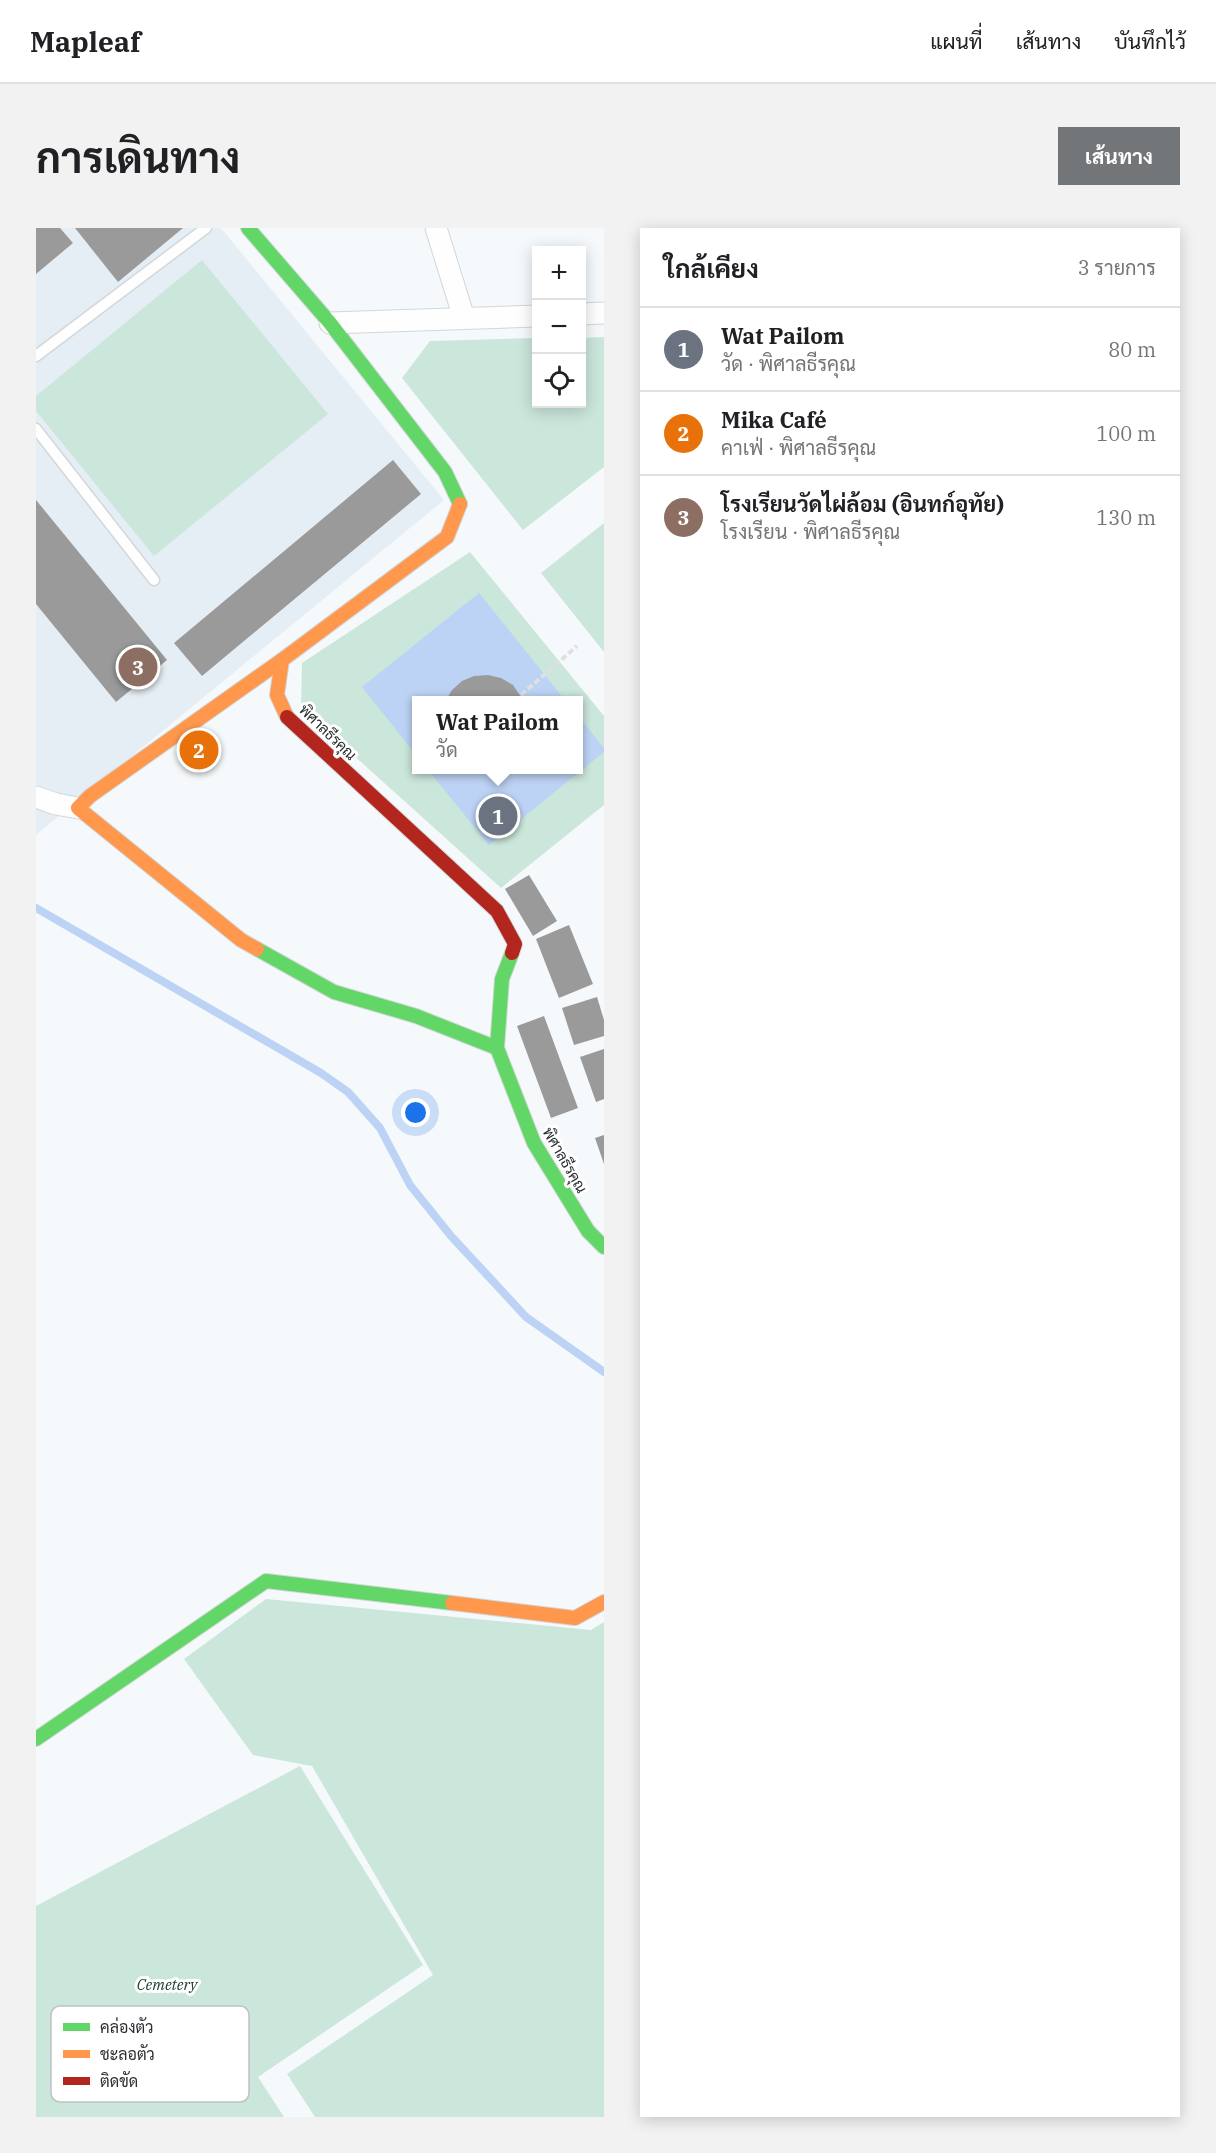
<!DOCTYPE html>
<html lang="th">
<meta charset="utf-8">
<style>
:root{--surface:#fff;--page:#f2f2f2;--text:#202124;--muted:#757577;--line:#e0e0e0;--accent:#727678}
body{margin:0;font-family:"IBM Plex Serif",Sarabun,serif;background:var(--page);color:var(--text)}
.controls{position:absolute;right:18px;top:18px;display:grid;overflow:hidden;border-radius:0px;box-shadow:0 3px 15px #0003}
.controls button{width:54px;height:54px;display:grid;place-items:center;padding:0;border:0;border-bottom:2px solid var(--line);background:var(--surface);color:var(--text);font:30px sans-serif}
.you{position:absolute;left:380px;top:885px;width:21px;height:21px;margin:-15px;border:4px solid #fff;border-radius:50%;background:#1a73e8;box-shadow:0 0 0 9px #1a73e833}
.badge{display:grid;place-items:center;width:39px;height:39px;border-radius:50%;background:var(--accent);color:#fff;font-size:20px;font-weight:700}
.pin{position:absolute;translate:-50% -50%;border:3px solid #fff;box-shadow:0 2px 6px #0006}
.popup{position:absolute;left:376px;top:468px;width:171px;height:78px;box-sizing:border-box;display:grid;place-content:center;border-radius:0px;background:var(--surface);filter:drop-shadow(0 2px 4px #0005);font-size:20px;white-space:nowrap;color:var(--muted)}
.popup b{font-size:22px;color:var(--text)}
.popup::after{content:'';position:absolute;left:50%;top:100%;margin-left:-12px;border:12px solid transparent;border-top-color:var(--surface)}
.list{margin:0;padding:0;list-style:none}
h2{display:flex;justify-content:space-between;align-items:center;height:78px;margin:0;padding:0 24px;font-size:26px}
h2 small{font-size:20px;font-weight:400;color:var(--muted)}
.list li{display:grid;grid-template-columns:39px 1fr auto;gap:18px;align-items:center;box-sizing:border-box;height:84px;padding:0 24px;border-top:2px solid var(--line)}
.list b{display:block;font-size:22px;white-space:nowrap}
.list p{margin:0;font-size:20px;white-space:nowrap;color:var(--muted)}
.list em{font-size:20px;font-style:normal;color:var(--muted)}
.icon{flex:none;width:33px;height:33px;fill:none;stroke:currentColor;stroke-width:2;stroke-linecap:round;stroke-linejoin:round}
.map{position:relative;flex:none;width:568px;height:1889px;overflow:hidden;border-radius:0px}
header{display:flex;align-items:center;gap:36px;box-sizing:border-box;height:84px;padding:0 30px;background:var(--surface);border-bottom:2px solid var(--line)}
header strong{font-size:28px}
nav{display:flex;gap:33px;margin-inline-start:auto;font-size:21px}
.intro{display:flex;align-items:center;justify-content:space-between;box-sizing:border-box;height:144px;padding:0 36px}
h1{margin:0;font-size:42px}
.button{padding:15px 27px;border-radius:0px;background:var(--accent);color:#fff;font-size:21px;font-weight:700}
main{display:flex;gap:36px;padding:0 36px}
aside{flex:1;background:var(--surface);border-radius:0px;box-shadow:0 3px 15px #0003}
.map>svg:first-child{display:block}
.built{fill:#e5eef4}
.green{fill:#cbe6db;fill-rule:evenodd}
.water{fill:#bdd3f5}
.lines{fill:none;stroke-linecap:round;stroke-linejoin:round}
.stream{stroke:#bdd3f5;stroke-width:8}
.building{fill:#9b9a9b}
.lane-casing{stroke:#d3d7d9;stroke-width:13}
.street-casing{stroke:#d3d7d9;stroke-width:23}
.fast-casing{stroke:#d3d7d9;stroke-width:16}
.slow-casing{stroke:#d3d7d9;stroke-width:16}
.jam-casing{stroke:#d3d7d9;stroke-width:16}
.path{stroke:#dfe0e2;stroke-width:4;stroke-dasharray:6 3;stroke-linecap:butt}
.lane{stroke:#fefefe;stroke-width:10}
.street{stroke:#fefefe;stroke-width:21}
.fast{stroke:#63d668;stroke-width:14}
.slow{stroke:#ff974d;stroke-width:14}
.jam{stroke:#b3261e;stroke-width:14}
.labels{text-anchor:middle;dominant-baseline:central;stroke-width:6;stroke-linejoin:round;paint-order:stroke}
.street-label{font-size:15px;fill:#2b2f32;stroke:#fff}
.park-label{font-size:15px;font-style:italic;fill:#1c4132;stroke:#fff}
.key{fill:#fff;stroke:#bfc1c2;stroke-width:1.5}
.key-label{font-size:16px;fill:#2b2f32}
</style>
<header>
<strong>Mapleaf</strong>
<nav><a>แผนที่</a><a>เส้นทาง</a><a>บันทึกไว้</a></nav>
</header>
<div class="intro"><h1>การเดินทาง</h1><a class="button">เส้นทาง</a></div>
<main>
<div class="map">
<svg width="568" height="1889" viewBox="0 0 568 1889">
<rect width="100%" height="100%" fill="#f6f9fb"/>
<!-- built -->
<polygon class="built" points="0,0 185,0 408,272 0,607"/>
<!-- green -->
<g class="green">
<polygon points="166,32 292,186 118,328 0,183 0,168"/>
<polygon points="568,109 568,239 487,302 366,150 394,113 500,110 500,176 546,176 546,110"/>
<polygon points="568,295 568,424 505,345"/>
<path d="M434,324L568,488V577L465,660L265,480L266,435ZM381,472H543V542H381Z"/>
<polygon points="230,1371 555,1402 568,1394 568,1889 279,1889 251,1846 397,1747 276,1538 217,1527 148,1431"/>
<polygon points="264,1538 387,1737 222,1849 248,1889 0,1889 0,1678"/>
</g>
<!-- water -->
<g class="water">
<polygon points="443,365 529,472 381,472 381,528 326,459"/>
<polygon points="543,489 568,520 568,524 453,617 392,542 543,542"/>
</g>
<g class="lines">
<!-- stream -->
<polyline class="stream" points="0,680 285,845 312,864 344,900 374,957 415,1008 490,1089 568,1144"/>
</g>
<!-- building -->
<g class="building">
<polygon points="0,0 24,0 37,15 0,46"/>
<polygon points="39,0 147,0 82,54"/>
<polygon points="357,232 385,266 166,448 138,415"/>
<polygon points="0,272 131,432 80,474 0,376"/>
<polygon points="452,447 465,450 477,457 487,472 410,472 416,462 426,453 438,448"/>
<polygon points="493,647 521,693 497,708 469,661"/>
<polygon points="533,697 557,756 523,770 500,711"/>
<polygon points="561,769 568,792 568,808 538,817 526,780"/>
<polygon points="508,788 542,880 515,890 481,798"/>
<polygon points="568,821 568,871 560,874 544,829"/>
<polygon points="568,907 568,936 559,910"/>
</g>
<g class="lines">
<defs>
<g id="lane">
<polyline points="0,128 170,0"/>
<polyline points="0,201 118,352"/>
</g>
<g id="street">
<polyline points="400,0 428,90"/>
<polyline points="546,86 568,85"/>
<polyline points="294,95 500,88"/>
<polyline points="0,569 20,576 42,580"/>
</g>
<g id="fast">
<polyline points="212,0 294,95 409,244 424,276"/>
<polyline points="221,721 298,764 380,788 461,820"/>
<polyline points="476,725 466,751 461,820 498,915 552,1003 568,1019"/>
<polyline points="0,1511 230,1353 416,1375"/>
</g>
<g id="slow">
<polyline points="251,489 241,467 246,432 411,309 424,276"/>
<polyline points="221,721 205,712 42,580 54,568 246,432"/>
<polyline points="416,1375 539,1390 568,1374"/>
</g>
<polyline id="jam" points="251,489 461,683 479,716 476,725"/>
</defs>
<!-- lane casing -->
<use href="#lane" class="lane-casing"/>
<!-- street casing -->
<use href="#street" class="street-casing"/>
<!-- fast casing -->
<use href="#fast" class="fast-casing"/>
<!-- slow casing -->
<use href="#slow" class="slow-casing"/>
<!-- jam casing -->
<use href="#jam" class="jam-casing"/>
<!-- path -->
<polyline class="path" points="485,467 541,418"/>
<!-- lane -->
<use href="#lane" class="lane"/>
<!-- street -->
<use href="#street" class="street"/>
<!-- fast -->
<use href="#fast" class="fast"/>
<!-- slow -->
<use href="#slow" class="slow"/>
<!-- jam -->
<use href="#jam" class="jam"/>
</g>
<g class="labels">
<!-- street labels -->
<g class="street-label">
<text transform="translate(292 504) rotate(44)">พิศาลธีรคุณ</text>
<text transform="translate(529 932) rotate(60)">พิศาลธีรคุณ</text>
</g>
<!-- park labels -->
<g class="park-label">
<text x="131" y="1756">Cemetery</text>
</g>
</g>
<!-- legend -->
<rect x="15" y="1778" width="198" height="96" rx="9" class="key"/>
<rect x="27" y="1795" width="27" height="8" fill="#63d668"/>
<rect x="27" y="1822" width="27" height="8" fill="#ff974d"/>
<rect x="27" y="1849" width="27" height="8" fill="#b3261e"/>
<g class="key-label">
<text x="64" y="1805">คล่องตัว</text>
<text x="64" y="1832">ชะลอตัว</text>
<text x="64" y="1859">ติดขัด</text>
</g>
</svg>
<div class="controls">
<button>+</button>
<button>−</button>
<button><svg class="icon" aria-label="locate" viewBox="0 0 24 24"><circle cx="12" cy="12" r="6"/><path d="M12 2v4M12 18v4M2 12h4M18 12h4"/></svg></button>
</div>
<div class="you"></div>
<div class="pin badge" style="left:462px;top:588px;background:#6b7280">1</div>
<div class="popup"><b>Wat Pailom</b>วัด</div>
<div class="pin badge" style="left:163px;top:522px;background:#e8710a">2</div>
<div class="pin badge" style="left:102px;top:439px;background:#8d6e63">3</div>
</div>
<aside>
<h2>ใกล้เคียง<small>3 รายการ</small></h2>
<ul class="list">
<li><span class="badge" style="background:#6b7280">1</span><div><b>Wat Pailom</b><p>วัด · พิศาลธีรคุณ</p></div><em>80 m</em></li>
<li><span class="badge" style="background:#e8710a">2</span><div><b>Mika Café</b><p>คาเฟ่ · พิศาลธีรคุณ</p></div><em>100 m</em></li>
<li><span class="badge" style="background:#8d6e63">3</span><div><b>โรงเรียนวัดไผ่ล้อม (อินทก์อุทัย)</b><p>โรงเรียน · พิศาลธีรคุณ</p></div><em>130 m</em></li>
</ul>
</aside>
</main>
